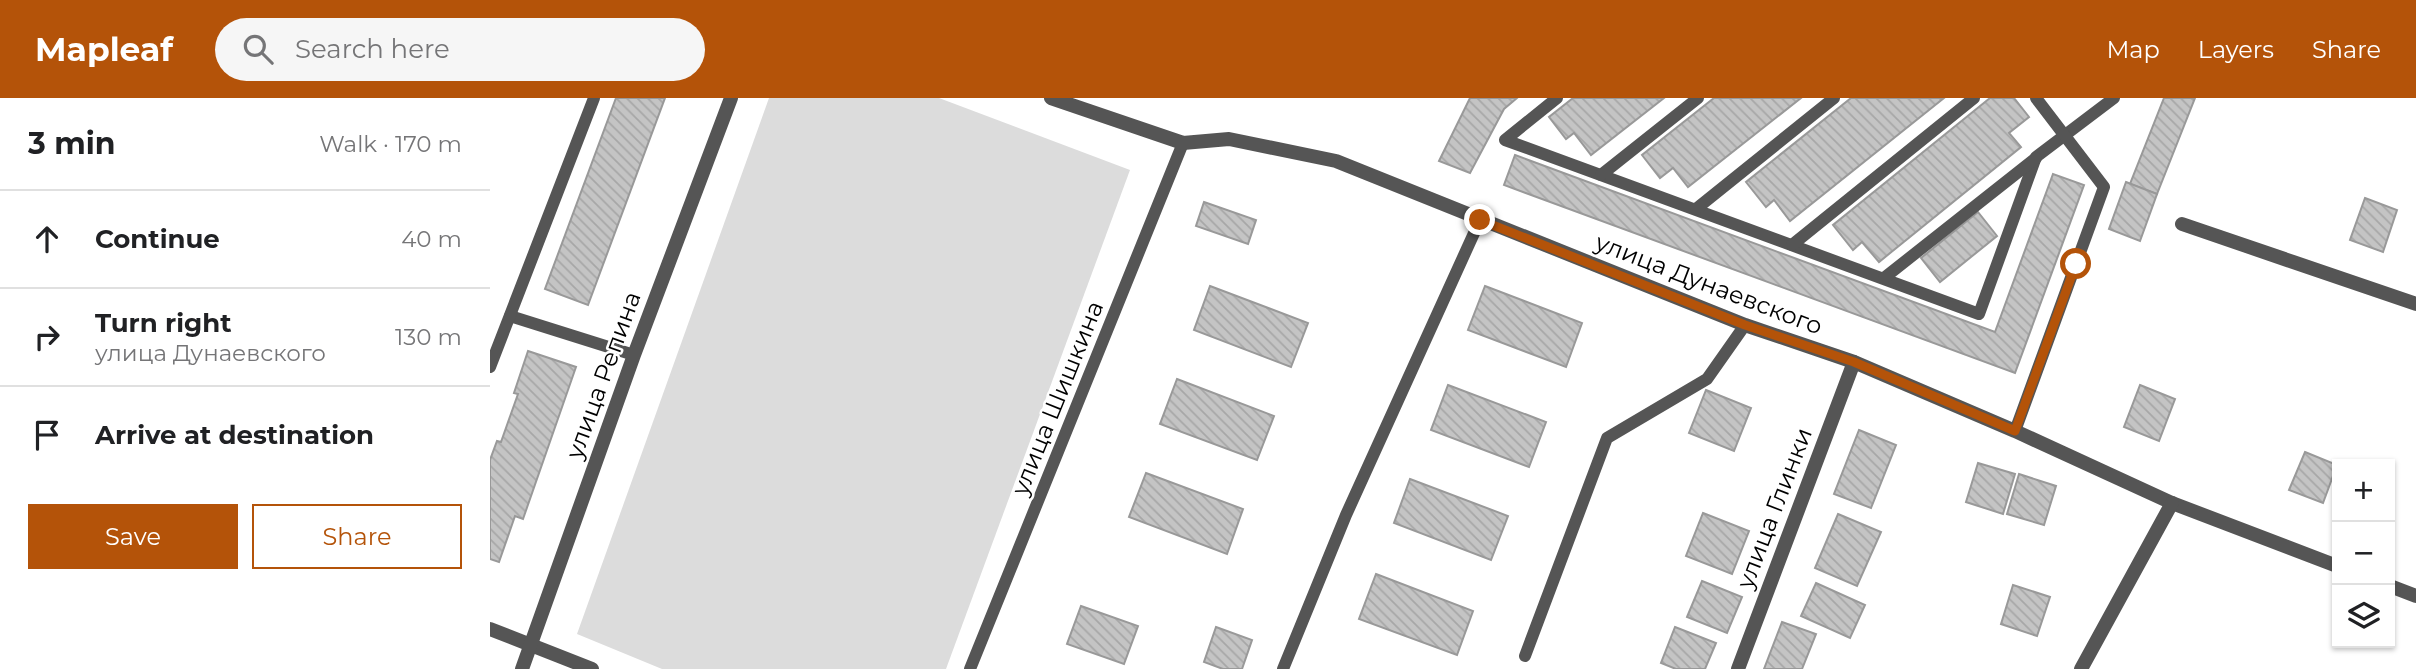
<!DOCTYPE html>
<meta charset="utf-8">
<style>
:root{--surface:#fff;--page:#f6f6f6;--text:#202124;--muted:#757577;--line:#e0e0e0;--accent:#b45309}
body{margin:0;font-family:Montserrat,sans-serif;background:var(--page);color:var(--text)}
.controls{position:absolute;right:21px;bottom:21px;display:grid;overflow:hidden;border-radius:0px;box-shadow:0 2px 5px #0004}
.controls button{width:63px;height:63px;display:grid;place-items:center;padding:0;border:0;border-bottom:2px solid var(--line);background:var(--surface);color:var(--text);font:35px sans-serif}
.stop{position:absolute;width:21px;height:21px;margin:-16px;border:5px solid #b45309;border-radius:50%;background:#fff}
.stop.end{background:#b45309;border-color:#fff;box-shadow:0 2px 7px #0008}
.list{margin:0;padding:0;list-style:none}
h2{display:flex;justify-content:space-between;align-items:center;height:91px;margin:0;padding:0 28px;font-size:30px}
h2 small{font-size:23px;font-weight:400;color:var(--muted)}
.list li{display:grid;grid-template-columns:46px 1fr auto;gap:21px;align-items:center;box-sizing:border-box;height:98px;padding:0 28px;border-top:2px solid var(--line)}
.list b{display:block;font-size:26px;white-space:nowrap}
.list p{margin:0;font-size:23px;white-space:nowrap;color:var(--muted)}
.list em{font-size:23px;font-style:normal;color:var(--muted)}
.actions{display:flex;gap:14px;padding:21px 28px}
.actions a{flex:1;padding:16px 0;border:2px solid var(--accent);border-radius:0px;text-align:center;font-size:24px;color:var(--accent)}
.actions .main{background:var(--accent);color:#fff}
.icon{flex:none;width:38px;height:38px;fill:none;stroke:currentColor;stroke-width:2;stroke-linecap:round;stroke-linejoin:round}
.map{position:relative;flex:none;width:1926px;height:571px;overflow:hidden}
header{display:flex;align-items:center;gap:42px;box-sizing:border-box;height:98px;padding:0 35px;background:var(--accent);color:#fff}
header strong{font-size:33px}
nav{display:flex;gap:38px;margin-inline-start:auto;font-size:24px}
.search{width:490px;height:63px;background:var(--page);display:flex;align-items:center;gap:18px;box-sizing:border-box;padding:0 24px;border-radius:38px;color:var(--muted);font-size:26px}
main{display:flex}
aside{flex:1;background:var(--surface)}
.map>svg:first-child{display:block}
.green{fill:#dcdcdc}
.building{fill:url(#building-back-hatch);stroke:#999;stroke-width:2}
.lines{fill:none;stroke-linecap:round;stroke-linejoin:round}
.service{stroke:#555;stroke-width:12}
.minor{stroke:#555;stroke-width:14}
.route{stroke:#b45309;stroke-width:9}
.labels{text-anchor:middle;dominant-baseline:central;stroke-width:5;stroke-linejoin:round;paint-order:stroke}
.street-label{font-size:24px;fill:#000;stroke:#fff}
</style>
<header>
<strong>Mapleaf</strong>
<div class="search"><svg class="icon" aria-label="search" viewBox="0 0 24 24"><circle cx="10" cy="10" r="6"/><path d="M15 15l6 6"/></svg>Search here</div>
<nav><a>Map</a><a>Layers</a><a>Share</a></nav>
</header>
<main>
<aside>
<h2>3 min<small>Walk · 170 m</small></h2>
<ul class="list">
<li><svg class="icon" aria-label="ahead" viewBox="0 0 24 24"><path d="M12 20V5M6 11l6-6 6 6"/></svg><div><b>Continue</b></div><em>40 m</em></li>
<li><svg class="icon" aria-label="right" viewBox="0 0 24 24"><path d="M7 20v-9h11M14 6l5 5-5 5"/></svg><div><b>Turn right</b><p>улица Дунаевского</p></div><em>130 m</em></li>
<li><svg class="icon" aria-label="arrive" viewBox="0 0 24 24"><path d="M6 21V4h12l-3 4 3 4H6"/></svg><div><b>Arrive at destination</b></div></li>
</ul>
<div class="actions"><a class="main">Save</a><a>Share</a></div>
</aside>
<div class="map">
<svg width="1926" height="571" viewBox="0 0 1926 571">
<defs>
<pattern id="building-back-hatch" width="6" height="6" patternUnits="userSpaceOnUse" patternTransform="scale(1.75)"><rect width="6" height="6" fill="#c4c4c4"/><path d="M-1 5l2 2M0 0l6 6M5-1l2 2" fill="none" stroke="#a7a7a7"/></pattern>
</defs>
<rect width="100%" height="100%" fill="#fff"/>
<!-- green -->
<polygon class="green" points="279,0 449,0 640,72 456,571 172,571 87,536"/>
<!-- building -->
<g class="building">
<polygon points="126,0 175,0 98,207 55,191"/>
<polygon points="980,0 1027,0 1014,11 980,75 949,63"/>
<polygon points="1083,0 1174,0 1101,57 1084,35 1076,41 1059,19"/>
<polygon points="1224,0 1311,0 1198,89 1183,70 1170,80 1152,57"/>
<polygon points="1361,0 1454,0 1300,123 1284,102 1276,109 1256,84"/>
<polygon points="1500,0 1524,0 1539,19 1519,35 1531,49 1389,164 1372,144 1363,152 1343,127"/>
<polygon points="1674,0 1705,0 1667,96 1640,86"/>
<polygon points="1025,57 1505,234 1563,76 1594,87 1525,275 1014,87"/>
<polygon points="1636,84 1667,96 1650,143 1619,131"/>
<polygon points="1875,100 1907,112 1893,154 1860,142"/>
<polygon points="714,104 766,122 758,146 706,128"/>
<polygon points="1488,114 1507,138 1450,184 1431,160"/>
<polygon points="720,188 818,225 801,269 704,232"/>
<polygon points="995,188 1092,225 1076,269 978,232"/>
<polygon points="38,253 86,269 33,421 25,418 9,464 0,461 0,362 7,343 11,344 28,296 24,295"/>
<polygon points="687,281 784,318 767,362 670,326"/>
<polygon points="958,287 1056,324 1039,369 941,332"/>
<polygon points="1650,287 1685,301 1669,343 1634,329"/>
<polygon points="1216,292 1261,310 1244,353 1199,335"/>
<polygon points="1369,332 1406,347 1381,410 1344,396"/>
<polygon points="1815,354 1847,367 1833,405 1799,392"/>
<polygon points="1488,365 1525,376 1513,416 1476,404"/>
<polygon points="656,375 753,411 737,456 639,419"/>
<polygon points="1529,376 1566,388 1554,427 1517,416"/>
<polygon points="920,381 1018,418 1001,462 904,425"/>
<polygon points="1213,415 1259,433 1242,476 1196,458"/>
<polygon points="1348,416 1391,434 1367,488 1325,470"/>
<polygon points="886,476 983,513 967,557 869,521"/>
<polygon points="1212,483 1252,499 1237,535 1197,519"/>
<polygon points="1326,485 1375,507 1360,540 1311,518"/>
<polygon points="1523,487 1560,499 1547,538 1511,526"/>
<polygon points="591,508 648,528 634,566 577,546"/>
<polygon points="1292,524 1326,536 1312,571 1274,571"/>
<polygon points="726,529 762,542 752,571 733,571 714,564"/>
<polygon points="1185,529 1226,545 1215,571 1186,571 1171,565"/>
</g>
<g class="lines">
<!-- service -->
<g class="service">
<polyline points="1067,0 1015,42 1489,216 1546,59 1624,0"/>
<polyline points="1111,77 1208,0"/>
<polyline points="1206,111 1344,0"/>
<polyline points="1302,147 1484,0"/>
<polyline points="1394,180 1546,60"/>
<polyline points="20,218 144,257"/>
<polyline points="0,269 104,0"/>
<polyline points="1525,333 1614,89 1546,0"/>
<polyline points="1035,558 1117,340 1217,281 1255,227"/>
<polyline points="480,571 693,45"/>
<polyline points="793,571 856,417 990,122"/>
</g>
<!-- minor -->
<g class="minor">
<polyline points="561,0 693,45 739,41 846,63 1255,227 1364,264 1525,333 1682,405 1847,468"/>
<polyline points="1692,126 1926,206"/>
<polyline points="1900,488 1926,498"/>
<polyline points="0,531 102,571"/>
<polyline points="32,571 144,257 241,0"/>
<polyline points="1248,571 1364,264"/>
<polyline points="1591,571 1682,405"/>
</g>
</g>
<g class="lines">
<!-- route -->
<polyline class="route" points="990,122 1255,227 1364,264 1525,333 1586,166"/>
</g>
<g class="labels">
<!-- street labels -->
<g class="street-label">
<text transform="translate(1219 186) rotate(21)">улица Дунаевского</text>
<text transform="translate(113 277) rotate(-70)">улица Репина</text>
<text transform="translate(567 300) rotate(-68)">улица Шишкина</text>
<text transform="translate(1284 410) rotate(-69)">улица Глинки</text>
</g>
</g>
</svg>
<div class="controls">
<button>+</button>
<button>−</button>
<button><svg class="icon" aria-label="layers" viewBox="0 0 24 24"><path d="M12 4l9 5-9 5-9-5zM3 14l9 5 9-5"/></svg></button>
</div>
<div class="stop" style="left:1586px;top:166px"></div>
<div class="stop end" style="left:990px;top:122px"></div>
</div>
</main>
